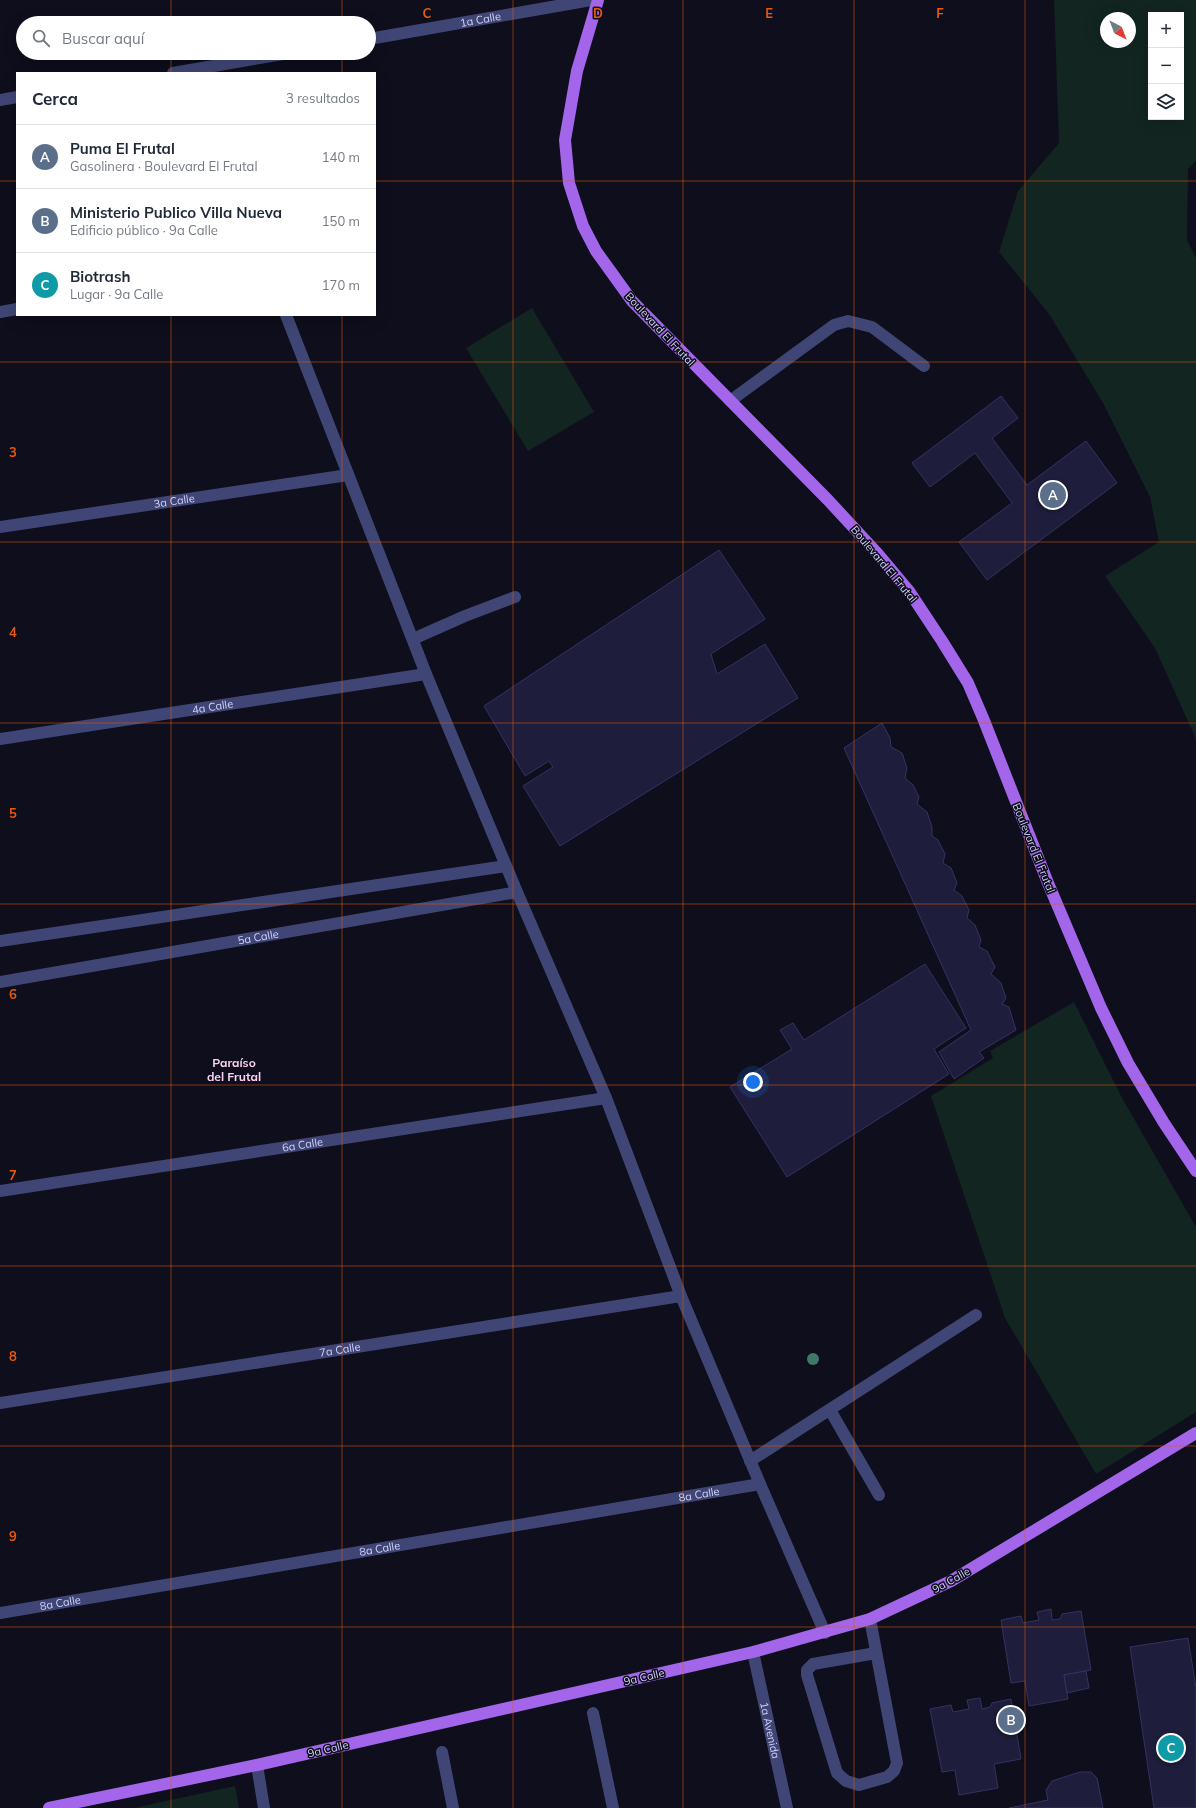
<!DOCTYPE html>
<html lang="es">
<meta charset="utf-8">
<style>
:root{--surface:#fff;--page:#f6f6f7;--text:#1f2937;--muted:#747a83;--line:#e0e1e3;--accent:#1e777a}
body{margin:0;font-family:Mulish,sans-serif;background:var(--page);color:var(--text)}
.controls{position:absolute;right:12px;top:12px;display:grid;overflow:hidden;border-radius:0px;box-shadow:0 4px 16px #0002}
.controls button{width:36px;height:36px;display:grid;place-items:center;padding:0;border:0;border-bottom:1px solid var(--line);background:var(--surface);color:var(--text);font:20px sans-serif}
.compass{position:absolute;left:1100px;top:12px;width:36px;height:36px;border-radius:50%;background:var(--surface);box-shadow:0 4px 16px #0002;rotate:138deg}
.you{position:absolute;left:753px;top:1082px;width:14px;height:14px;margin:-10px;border:3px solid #fff;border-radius:50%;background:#1a73e8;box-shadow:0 0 0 6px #1a73e833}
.badge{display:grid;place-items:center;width:26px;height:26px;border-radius:50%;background:var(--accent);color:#fff;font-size:13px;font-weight:700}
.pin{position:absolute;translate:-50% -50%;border:2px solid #fff;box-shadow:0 1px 4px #0006}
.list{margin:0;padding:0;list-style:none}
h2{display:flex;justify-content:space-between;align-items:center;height:52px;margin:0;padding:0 16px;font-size:17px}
h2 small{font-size:13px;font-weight:400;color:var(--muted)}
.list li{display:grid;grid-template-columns:26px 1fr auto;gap:12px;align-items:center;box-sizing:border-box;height:64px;padding:0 16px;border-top:1px solid var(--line)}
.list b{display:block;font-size:15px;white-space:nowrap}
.list p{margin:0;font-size:13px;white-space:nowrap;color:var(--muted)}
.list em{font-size:13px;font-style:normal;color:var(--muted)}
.icon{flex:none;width:22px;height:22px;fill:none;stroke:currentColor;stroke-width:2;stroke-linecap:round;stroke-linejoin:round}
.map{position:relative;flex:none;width:1196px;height:1808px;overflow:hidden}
.search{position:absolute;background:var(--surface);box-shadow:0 4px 16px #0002;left:16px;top:16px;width:360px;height:44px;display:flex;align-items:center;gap:10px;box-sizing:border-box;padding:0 14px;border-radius:22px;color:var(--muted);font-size:15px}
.panel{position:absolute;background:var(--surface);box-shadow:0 4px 16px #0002;left:16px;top:72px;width:360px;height:244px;border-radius:0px}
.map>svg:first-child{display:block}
.green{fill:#122521;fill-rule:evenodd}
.building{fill:#1e1d3b;stroke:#343263}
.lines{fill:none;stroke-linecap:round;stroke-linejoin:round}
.minor{stroke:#3f4675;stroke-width:12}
.major{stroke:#a365ea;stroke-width:12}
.tree{fill:#3e7866}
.grid{fill:none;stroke:#e8590c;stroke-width:1;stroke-opacity:0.55}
.labels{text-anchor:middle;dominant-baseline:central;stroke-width:3;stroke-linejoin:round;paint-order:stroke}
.street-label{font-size:11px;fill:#d0d2f9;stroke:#0e0e1c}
.neighbourhood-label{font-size:12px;font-weight:bold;fill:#f9d2f1;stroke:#0e0e1c}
.grid-label{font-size:13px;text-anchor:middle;font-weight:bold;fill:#e8590c;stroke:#0e0e1c;stroke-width:3;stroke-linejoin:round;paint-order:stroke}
</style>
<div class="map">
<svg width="1196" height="1808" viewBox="0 0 1196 1808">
<rect width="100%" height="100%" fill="#0e0e1c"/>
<!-- green -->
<g class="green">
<path d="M1054,0H1196V161L1188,169L1187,240L1196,258V739L1155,648L1105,576L1159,542L1150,497L1103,403L1049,314L999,252L1018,191L1059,143ZM1151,15H1181V117H1151ZM1106,18H1130V42H1106Z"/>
<polygon points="532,308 594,412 528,451 466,348"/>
<polygon points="1074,1002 1121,1096 1196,1227 1196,1412 1096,1474 1005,1318 931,1096 993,1058 990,1051"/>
<polygon points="235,1786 239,1808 134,1808"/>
</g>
<!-- building -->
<g class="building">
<polygon points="1001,396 1018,418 992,438 1027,485 1086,441 1117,483 987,580 959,542 1012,503 975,453 930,487 912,463"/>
<polygon points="719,550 765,619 711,654 717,674 765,644 798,698 560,846 523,786 553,767 549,761 525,776 484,706"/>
<polygon points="882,723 890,738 891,747 902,753 907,768 905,778 913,785 919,797 917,804 927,812 932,827 932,836 938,840 945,854 943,863 951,868 957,883 954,890 962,896 969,910 967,918 975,925 981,940 979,947 987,951 995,967 991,974 1001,983 1006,998 1002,1004 1009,1007 1016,1030 979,1052 984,1058 954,1079 939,1052 971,1030 844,748"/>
<polygon points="925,964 966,1028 934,1049 949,1074 787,1177 730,1087 792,1049 780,1030 793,1023 804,1040"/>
<polygon points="1051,1609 1052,1620 1060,1619 1062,1614 1081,1611 1091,1670 1064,1675 1068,1699 1029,1706 1025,1681 1011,1683 1001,1620 1021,1616 1023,1623 1039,1620 1037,1612"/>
<polygon points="1188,1638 1196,1688 1196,1808 1154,1808 1130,1647"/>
<polygon points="1086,1671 1089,1688 1067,1693 1064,1675"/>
<polygon points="980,1698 982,1709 990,1707 992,1703 1011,1699 1021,1759 994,1764 998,1788 959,1795 955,1770 942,1772 930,1709 951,1705 953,1712 969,1709 967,1700"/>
<polygon points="1080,1772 1091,1772 1097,1778 1103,1808 1009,1808 1048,1800 1046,1790 1052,1781"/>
</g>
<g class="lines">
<!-- minor -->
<g class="minor">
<path id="s1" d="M369,39L591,0"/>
<polyline points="173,73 289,53"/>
<polyline points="0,100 17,97"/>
<polyline points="0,312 17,309"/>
<polyline points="286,315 426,674 517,892 606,1098 681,1296 760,1484 825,1633"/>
<polyline points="730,401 834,325 848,321 872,327 924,366"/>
<path id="s2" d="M0,527L348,475"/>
<polyline points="413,639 465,616 515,597"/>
<path id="s3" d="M0,739L426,674"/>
<polyline points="0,941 506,866"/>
<path id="s4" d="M0,982L517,892"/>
<path id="s5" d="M0,1191L606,1098"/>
<path id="s6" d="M0,1403L681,1296"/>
<polyline points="830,1410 879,1495"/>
<polyline points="750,1461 976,1315"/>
<path id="s7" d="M0,1613L760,1484"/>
<polyline points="870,1619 897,1763 894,1771 887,1777 859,1785 846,1781 837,1773 807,1675 807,1670 813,1664 876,1653"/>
<path id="s8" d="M753,1652L787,1808"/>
<polyline points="593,1713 613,1808"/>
<polyline points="442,1752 453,1808"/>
<polyline points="257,1765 264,1808"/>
</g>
<!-- major -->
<g class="major">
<polyline points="598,0 577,71 565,140 569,183 583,226 596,251 632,301 828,500 878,554 909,591 942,641 968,683 983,718 1048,883 1101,1008 1128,1063 1164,1123 1196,1171"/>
<polyline points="49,1808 257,1765 753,1652 870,1619 951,1581 1196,1433"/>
</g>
</g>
<!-- trees -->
<circle class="tree" cx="813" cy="1359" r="6"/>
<!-- grid -->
<path class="grid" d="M171,0V23M342,0V23M513,0V1808M683,0V1808M854,0V1808M1025,0V1808M171,53V73M342,53V73M0,181H17M375,181H1196M171,315V1808M342,315V1808M0,362H1196M0,542H1196M0,723H1196M0,904H1196M0,1085H1196M0,1266H1196M0,1446H1196M0,1627H1196"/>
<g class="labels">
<!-- street labels -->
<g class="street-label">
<text stroke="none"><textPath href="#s1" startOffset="113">1a Calle</textPath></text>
<text transform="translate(660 329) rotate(47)">Boulevard El Frutal</text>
<text stroke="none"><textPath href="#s2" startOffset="176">3a Calle</textPath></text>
<text transform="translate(884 564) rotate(50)">Boulevard El Frutal</text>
<text stroke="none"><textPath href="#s3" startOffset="215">4a Calle</textPath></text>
<text transform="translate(1034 848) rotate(68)">Boulevard El Frutal</text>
<text stroke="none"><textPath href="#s4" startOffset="262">5a Calle</textPath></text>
<text stroke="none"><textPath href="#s5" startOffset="306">6a Calle</textPath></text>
<text stroke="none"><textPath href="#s6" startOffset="344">7a Calle</textPath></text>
<text stroke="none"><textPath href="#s7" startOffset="709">8a Calle</textPath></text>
<text stroke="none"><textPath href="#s7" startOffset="385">8a Calle</textPath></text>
<text transform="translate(951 1580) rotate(-29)">9a Calle</text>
<text stroke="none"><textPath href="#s7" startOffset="61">8a Calle</textPath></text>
<text transform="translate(644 1677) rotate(-13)">9a Calle</text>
<text stroke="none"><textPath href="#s8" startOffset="80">1a Avenida</textPath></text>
<text transform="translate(328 1749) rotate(-13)">9a Calle</text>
</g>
<!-- neighbourhood labels -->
<g class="neighbourhood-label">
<text x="234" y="1062">Paraíso<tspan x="234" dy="14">del Frutal</tspan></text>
</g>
</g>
<g class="grid-label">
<text x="427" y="18">C</text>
<text x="598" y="18">D</text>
<text x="769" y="18">E</text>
<text x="940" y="18">F</text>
<text x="13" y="457">3</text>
<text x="13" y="637">4</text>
<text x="13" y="818">5</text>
<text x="13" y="999">6</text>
<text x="13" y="1180">7</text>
<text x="13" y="1361">8</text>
<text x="13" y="1541">9</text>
</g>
</svg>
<div class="controls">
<button>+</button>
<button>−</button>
<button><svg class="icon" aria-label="layers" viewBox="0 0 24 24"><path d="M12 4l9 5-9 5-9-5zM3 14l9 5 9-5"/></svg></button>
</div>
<svg class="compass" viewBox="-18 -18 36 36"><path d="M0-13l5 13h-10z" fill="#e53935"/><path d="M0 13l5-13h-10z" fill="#747a83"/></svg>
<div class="you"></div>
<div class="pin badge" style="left:1053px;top:495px;background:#5c6f8a">A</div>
<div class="pin badge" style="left:1011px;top:1720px;background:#5c6f8a">B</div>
<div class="pin badge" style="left:1171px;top:1748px;background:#0f9aa8">C</div>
<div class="search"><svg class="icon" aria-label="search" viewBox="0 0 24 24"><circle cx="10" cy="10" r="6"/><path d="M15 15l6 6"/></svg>Buscar aquí</div>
<section class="panel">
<h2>Cerca<small>3 resultados</small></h2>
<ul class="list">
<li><span class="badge" style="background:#5c6f8a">A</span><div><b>Puma El Frutal</b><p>Gasolinera · Boulevard El Frutal</p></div><em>140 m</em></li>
<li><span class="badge" style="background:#5c6f8a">B</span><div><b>Ministerio Publico Villa Nueva</b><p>Edificio público · 9a Calle</p></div><em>150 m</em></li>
<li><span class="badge" style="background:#0f9aa8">C</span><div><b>Biotrash</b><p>Lugar · 9a Calle</p></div><em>170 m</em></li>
</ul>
</section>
</div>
